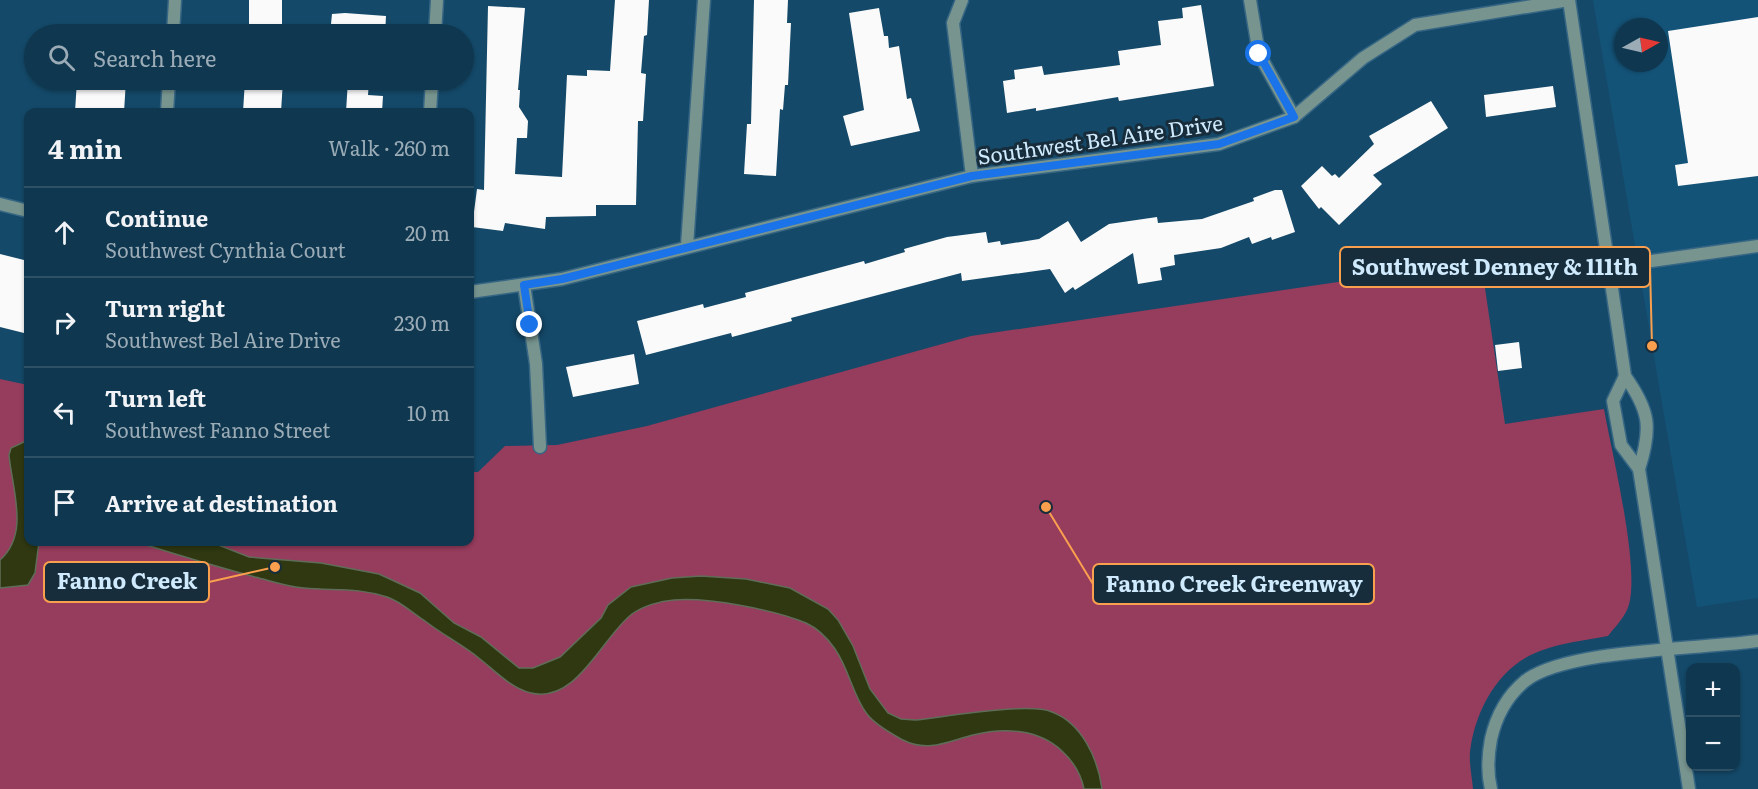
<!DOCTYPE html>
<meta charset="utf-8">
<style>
:root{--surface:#0f374f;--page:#1d4259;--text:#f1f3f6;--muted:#9bacb7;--line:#2f5166}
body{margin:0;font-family:Literata,serif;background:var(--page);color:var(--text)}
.controls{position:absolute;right:18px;bottom:18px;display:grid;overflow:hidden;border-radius:12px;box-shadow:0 2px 4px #0004}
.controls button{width:54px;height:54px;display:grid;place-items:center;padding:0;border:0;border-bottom:2px solid var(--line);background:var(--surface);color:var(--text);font:30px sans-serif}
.compass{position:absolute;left:1614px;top:18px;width:54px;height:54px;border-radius:50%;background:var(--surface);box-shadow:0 2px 4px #0004;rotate:82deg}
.stop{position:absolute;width:18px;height:18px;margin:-14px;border:4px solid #1a73e8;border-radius:50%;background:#fff}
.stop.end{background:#1a73e8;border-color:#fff;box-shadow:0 2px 6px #0008}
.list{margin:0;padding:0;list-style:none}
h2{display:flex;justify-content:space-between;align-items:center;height:78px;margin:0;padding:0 24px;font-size:26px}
h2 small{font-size:20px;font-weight:400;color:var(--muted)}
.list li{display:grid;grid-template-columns:39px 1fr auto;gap:18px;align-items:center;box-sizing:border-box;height:90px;padding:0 24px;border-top:2px solid var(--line)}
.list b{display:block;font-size:22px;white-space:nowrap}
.list p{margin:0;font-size:20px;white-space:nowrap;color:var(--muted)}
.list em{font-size:20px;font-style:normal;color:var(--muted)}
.icon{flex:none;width:33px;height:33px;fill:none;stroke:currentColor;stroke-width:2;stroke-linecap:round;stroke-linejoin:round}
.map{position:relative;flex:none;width:1758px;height:789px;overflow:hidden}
.search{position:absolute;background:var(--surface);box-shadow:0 2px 4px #0004;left:24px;top:24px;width:450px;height:66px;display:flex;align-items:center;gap:15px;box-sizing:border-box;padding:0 21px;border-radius:33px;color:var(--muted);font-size:22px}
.panel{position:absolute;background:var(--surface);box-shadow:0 2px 4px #0004;left:24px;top:108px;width:450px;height:438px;border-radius:12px}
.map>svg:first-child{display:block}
.built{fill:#145378;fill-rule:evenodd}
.green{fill:#963c5d}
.water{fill:#2f3811;stroke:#5f6d58;stroke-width:1.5}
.building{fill:#fafafa}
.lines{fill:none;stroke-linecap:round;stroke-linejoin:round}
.minor-casing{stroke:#366684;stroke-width:15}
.tertiary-casing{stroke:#366684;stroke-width:15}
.minor{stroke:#77948e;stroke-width:12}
.tertiary{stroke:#77948e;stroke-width:12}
.route{stroke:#1a73e8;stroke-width:8}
.labels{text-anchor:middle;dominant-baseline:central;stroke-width:6;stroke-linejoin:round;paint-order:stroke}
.street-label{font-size:21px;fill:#cfeafd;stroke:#182d3c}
.leader{fill:none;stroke:#fa9f4e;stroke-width:2}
.callout-dot{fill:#fa9f4e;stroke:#182d3c;stroke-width:2}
.callout{fill:#182d3c;stroke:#fa9f4e;stroke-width:2}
.callout-label{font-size:22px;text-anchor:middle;font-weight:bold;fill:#cfeafd}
</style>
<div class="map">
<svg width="1758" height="789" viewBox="0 0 1758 789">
<rect width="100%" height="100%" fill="#144969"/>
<!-- built -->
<path class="built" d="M1593,0H1758V598L1697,607ZM1623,27H1659V63H1623Z"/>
<!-- green -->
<path class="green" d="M1481,261L1505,424L1604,409C1611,449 1643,577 1627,610C1623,619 1614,628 1608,636C1586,640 1561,643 1540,651C1499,666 1475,710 1470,752C1469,764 1472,777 1473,789H0V379L28,385V542H470V472H478L505,446L557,445L647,426L971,336Z"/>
<!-- water -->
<g class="water">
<path d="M28,440V542H39L35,573L28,585L0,588V560C30,534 12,489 9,455L11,448Z"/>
<path d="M137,542H211L249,557L321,563L379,574L420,593L454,623L481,637L519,668H533L560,657L601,618L608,605L631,587L672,578L701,576L746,579L790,588L828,609L838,620L853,646L870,689L888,713L901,719L915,720C945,717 1028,702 1052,712C1082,723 1098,759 1102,789H1084C1081,774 1074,762 1062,751C1039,729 1004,727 973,735C949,741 928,753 903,740C892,734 875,725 867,714C853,696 849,669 835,649C828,639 817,628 806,623C775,610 708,597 674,600C660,601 643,606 632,614C602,637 577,704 531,693C511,688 495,671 480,659C463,645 443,635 425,621C412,613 402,602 387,597C356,587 335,591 304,588C288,587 271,581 255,577C215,566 177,555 137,542Z"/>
</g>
<!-- building -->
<g class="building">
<rect x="249" y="0" width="33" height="34"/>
<polygon points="615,0 649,0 647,35 644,36 641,73 646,74 643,121 638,121 636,205 596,205 596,216 546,217 545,229 505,223 503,231 472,227 477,189 484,190 488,6 525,8 518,90 520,90 519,107 528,121 527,138 517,138 515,174 562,177 567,75 587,76 587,70 610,71"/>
<polygon points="754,0 788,0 787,23 791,23 788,85 785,85 783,110 780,109 776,176 744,174 747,124 751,124"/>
<polygon points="1201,5 1214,86 1119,101 1118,97 1036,111 1036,108 1007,113 1003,81 1015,79 1014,70 1042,66 1044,75 1120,65 1118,51 1161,45 1158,21 1183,18 1182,8"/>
<polygon points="879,8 884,36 888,36 889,48 899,46 907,99 911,98 920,131 851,146 843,116 864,110 849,13"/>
<polygon points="345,13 386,16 385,34 330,34 332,14"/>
<polygon points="1758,17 1758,176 1678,186 1675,165 1688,163 1668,31"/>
<polygon points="77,80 126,80 124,112 75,112"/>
<polygon points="245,80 283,80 281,112 243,112"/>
<polygon points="348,80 369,80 368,95 383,96 382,112 346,112"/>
<polygon points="1553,86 1556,107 1486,117 1484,95"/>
<polygon points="1431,101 1448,128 1373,175 1382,184 1339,225 1321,207 1319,209 1301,186 1322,166 1332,176 1335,174 1339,178 1374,144 1369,136"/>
<polygon points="1275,190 1282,190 1295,232 1272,240 1271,237 1252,244 1249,237 1221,248 1174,255 1175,265 1160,268 1162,280 1138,284 1133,253 1075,290 1073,287 1065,293 1050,269 962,281 961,273 791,318 792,321 732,337 731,333 646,355 637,321 703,304 704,308 746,297 745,293 864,261 865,264 905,252 904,249 947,237 986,232 988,243 1000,241 1001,245 1039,239 1068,221 1081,242 1109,224 1157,217 1158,223 1202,219 1254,201 1253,198"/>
<polygon points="0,254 28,261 28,334 0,327"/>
<polygon points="1519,342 1522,368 1498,371 1495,345"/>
<polygon points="634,354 639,384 573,397 566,367"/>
</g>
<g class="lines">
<defs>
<g id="minor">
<polyline points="962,0 953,23 972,176"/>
<polyline points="1250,0 1259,54 1294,117"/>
<polyline points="173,34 175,0"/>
<polyline points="435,34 437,0"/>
<polyline points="167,112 169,80"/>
<polyline points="430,112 432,80"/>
<polyline points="0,204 28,211"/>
<polyline points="687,246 704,0"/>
<polyline points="1609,267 1758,246"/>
<polyline points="524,285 536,364 540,447"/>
<polyline points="470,292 562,279 972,176 1219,144 1294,117 1363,58 1415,25 1569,0"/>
<path d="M1491,789C1487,773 1488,755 1491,739C1496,717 1507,696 1525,681C1566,649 1702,649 1758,641"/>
</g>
<g id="tertiary">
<path d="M1569,0L1625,376C1650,411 1652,428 1639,469L1689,789"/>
<polyline points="1625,376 1613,401 1621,445 1639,469"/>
</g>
</defs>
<!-- minor casing -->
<use href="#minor" class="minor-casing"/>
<!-- tertiary casing -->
<use href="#tertiary" class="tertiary-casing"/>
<!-- minor -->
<use href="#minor" class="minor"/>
<!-- tertiary -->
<use href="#tertiary" class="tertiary"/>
</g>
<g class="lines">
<!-- route -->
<polyline class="route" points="530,325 524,285 562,279 972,176 1219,144 1294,117 1259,54"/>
</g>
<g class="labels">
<!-- street labels -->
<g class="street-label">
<text transform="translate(1100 138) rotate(-8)">Southwest Bel Aire Drive</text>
</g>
</g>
<!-- callouts -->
<path class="leader" d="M1652 346L1650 267M275 567L209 582M1046 507L1093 584"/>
<g class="callout-dot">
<circle cx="1652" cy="346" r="6"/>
<circle cx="275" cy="567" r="6"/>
<circle cx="1046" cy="507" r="6"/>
</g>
<g class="callout">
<rect x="1340" y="247" width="310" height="40" rx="6"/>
<rect x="44" y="562" width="165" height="40" rx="6"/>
<rect x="1093" y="564" width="281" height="40" rx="6"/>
</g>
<g class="callout-label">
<text x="1495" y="275">Southwest Denney &amp; 111th</text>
<text x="127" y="589">Fanno Creek</text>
<text x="1234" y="592">Fanno Creek Greenway</text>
</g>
</svg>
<div class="controls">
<button>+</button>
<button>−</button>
</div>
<svg class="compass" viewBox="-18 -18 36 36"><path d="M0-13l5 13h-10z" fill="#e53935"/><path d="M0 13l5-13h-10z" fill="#9bacb7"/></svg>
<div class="stop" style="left:1259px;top:54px"></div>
<div class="stop end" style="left:530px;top:325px"></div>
<div class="search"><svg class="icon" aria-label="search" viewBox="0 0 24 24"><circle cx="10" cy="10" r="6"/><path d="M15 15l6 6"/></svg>Search here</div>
<section class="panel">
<h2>4 min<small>Walk · 260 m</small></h2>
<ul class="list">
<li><svg class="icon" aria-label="ahead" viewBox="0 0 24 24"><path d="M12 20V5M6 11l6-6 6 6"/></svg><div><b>Continue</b><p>Southwest Cynthia Court</p></div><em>20 m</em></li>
<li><svg class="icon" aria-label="right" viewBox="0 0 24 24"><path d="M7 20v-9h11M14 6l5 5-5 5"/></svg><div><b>Turn right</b><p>Southwest Bel Aire Drive</p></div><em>230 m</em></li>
<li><svg class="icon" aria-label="left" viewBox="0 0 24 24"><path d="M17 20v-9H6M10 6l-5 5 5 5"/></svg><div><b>Turn left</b><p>Southwest Fanno Street</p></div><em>10 m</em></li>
<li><svg class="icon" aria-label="arrive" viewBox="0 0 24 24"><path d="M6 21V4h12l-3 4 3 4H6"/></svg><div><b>Arrive at destination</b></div></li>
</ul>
</section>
</div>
